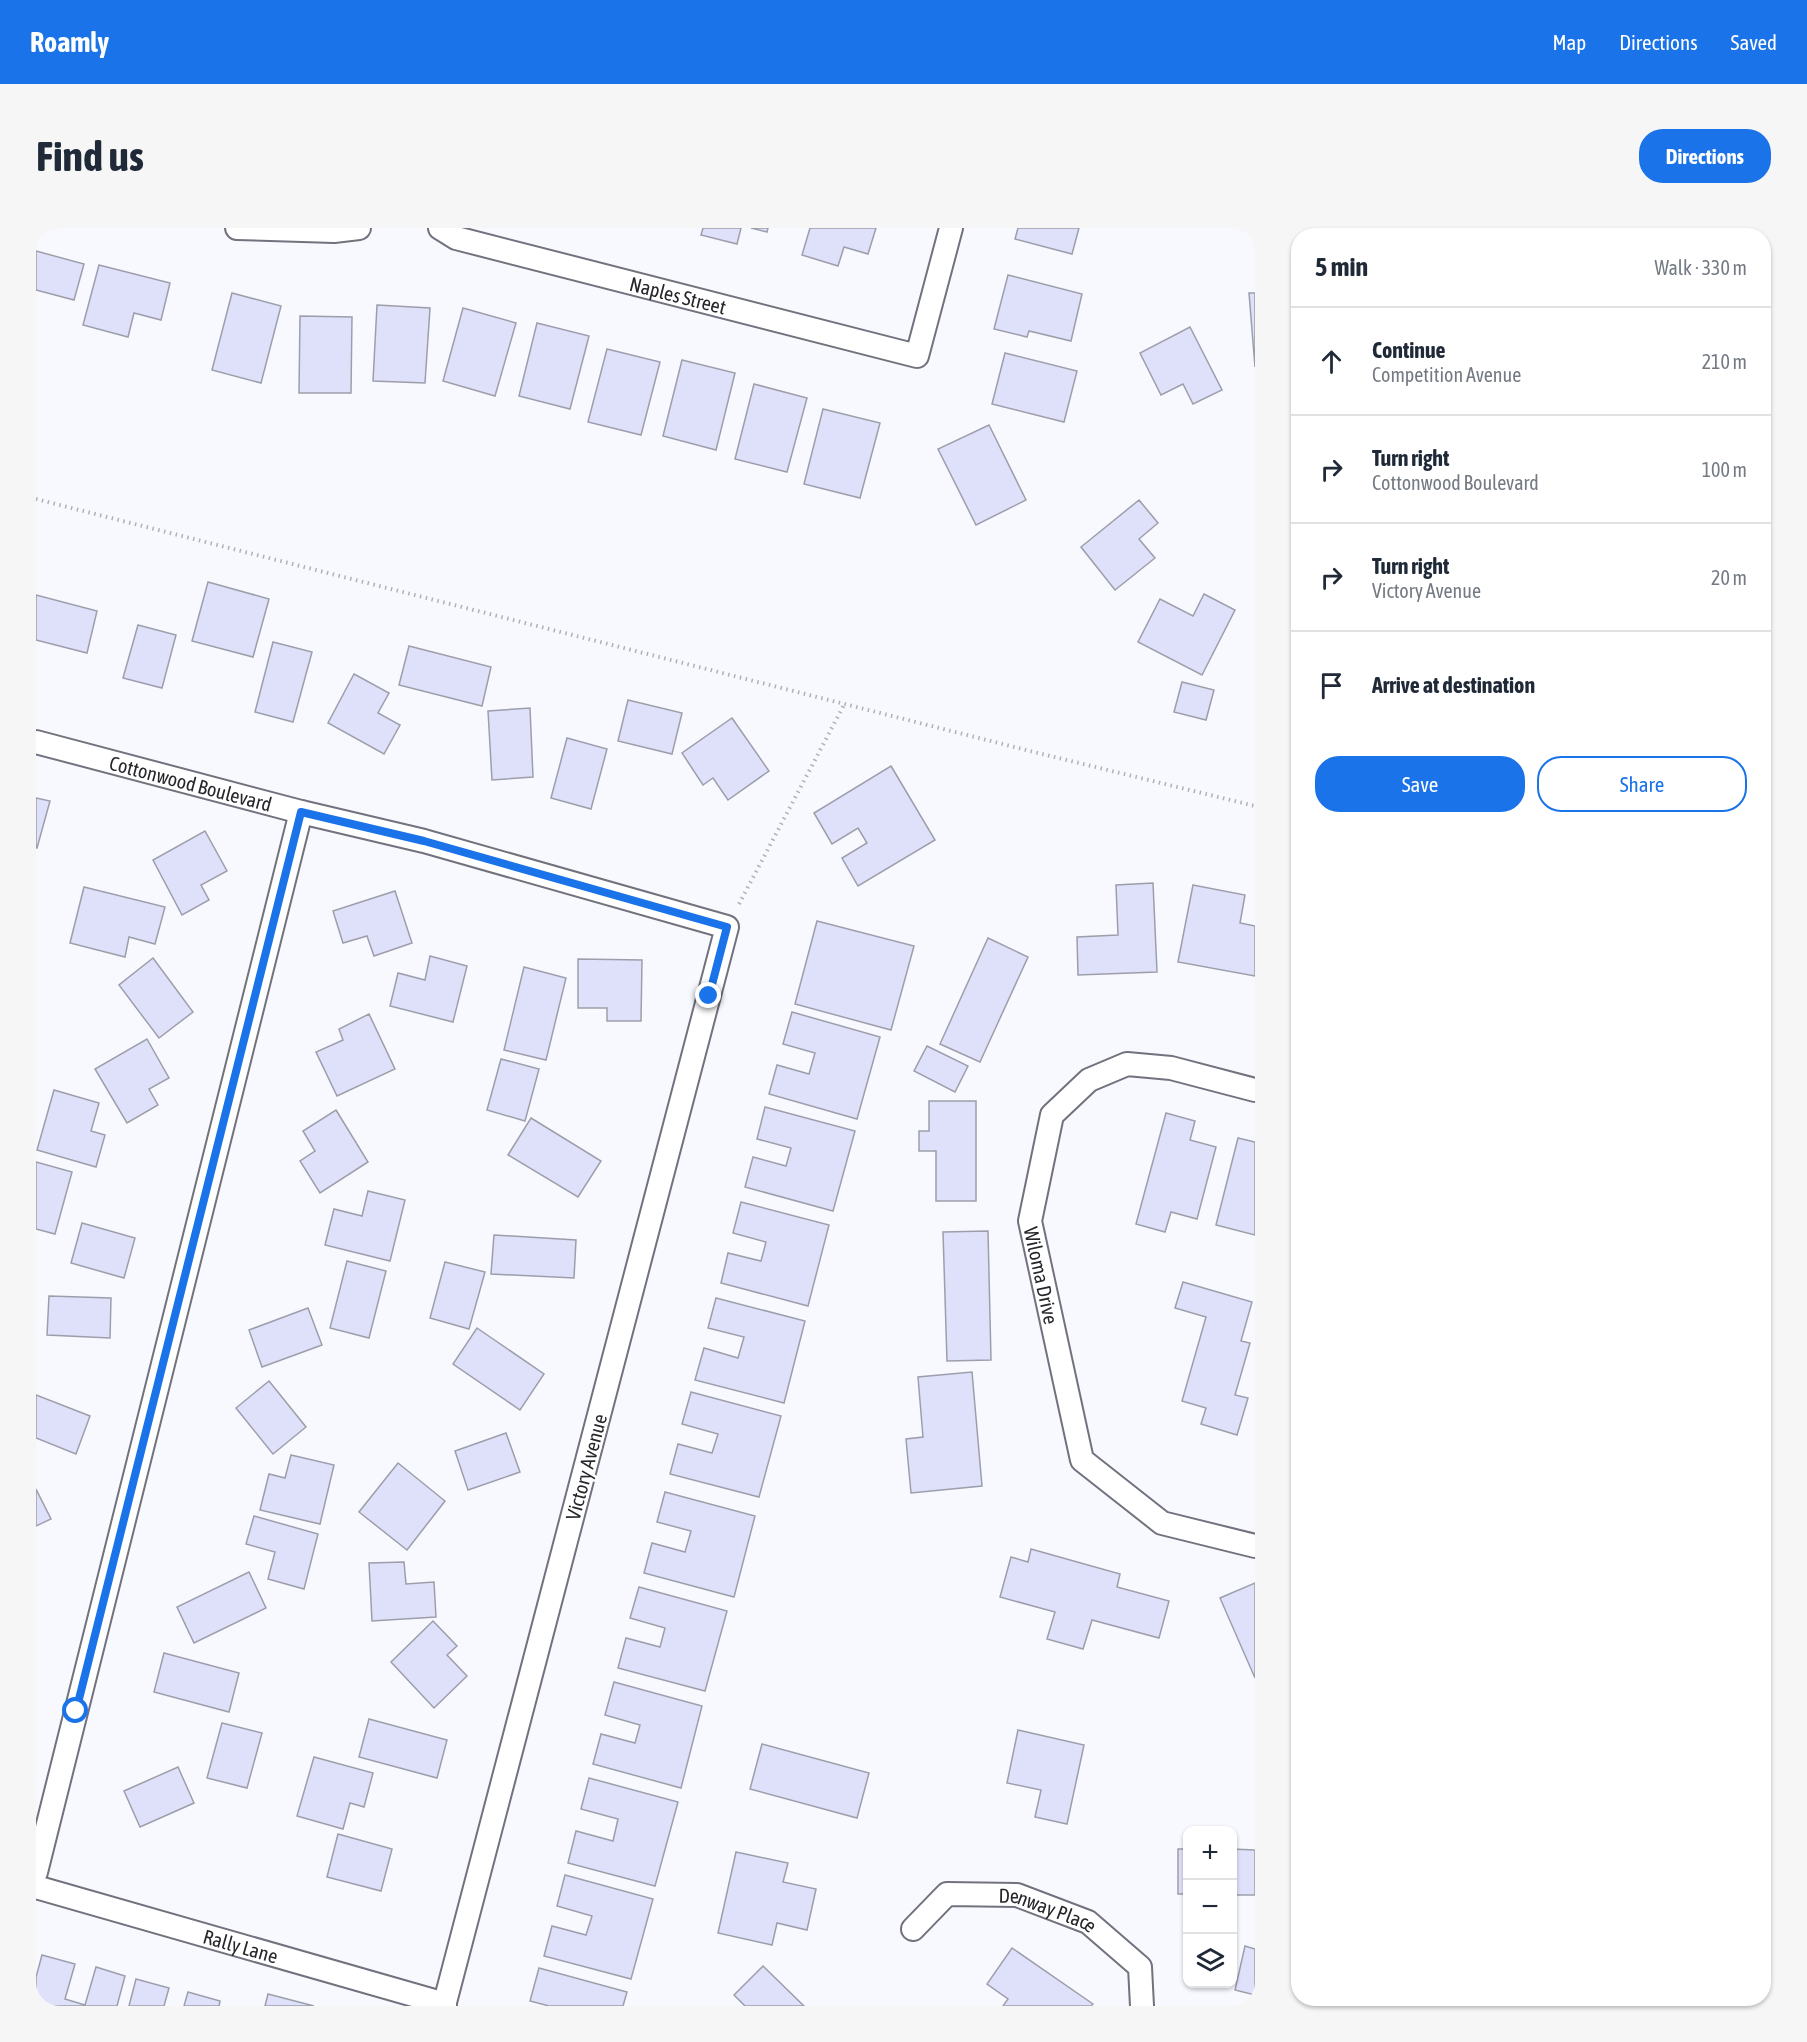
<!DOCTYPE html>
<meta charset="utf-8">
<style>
:root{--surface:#fff;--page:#f6f6f7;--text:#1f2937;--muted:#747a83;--line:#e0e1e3;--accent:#1a73e8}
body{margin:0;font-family:"Asap Condensed",sans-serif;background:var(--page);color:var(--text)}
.controls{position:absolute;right:18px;bottom:18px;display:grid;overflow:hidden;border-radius:12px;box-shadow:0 2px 4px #0004}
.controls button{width:54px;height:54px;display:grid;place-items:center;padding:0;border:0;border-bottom:2px solid var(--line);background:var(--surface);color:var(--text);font:30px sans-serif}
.stop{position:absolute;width:18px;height:18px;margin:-14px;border:4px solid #1a73e8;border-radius:50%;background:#fff}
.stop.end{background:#1a73e8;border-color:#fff;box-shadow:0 2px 6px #0008}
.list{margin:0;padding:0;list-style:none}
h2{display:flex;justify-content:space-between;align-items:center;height:78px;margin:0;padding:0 24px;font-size:26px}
h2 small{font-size:20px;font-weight:400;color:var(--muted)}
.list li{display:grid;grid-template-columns:39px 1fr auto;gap:18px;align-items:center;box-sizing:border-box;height:108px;padding:0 24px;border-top:2px solid var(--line)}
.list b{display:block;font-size:22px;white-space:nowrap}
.list p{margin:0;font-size:20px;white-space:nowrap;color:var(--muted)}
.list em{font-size:20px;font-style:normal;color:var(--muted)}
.actions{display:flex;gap:12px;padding:18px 24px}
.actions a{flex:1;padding:14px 0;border:2px solid var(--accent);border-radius:24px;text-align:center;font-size:21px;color:var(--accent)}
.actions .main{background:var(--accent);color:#fff}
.icon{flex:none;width:33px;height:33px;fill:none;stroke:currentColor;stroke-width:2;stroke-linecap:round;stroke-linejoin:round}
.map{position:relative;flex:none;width:1219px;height:1778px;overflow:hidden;border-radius:24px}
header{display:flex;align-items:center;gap:36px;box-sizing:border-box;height:84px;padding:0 30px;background:var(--accent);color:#fff}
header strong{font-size:28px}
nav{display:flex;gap:33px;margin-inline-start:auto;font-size:21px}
.intro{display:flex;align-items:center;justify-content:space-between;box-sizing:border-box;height:144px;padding:0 36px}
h1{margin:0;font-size:42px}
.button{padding:15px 27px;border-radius:24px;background:var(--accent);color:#fff;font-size:21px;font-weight:700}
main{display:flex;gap:36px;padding:0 36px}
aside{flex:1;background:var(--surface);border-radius:24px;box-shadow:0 2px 4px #0004}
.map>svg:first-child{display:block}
.building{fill:#dfe1fa;stroke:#9d9eab;stroke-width:1.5}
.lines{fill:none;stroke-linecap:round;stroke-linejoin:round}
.street-casing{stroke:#71727e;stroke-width:26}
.path{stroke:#b0b1b6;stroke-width:4;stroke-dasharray:1.5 4.5;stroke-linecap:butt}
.street{stroke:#fff;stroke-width:22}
.route{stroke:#1a73e8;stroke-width:8}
.labels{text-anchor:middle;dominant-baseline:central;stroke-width:5;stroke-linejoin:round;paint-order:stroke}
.street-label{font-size:20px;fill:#26262b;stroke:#fff}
</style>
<header>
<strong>Roamly</strong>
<nav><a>Map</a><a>Directions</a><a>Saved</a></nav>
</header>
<div class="intro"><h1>Find us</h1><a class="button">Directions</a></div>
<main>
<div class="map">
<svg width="1219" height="1778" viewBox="0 0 1219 1778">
<rect width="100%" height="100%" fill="#f8f9fe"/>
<!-- building -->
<g class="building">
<polygon points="667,0 705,0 701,16 665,7"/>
<polygon points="715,0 732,0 731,4"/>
<polygon points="774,0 840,0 832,26 808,19 802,38 766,27"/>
<polygon points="982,0 1043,0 1036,26 979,11"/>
<polygon points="0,23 48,36 38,72 0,62"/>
<polygon points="63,37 134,55 125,92 98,85 92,109 47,97"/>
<polygon points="972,47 1046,66 1035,113 993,103 991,109 958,101"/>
<polygon points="196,65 245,78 225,155 176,142"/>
<polygon points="1213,65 1219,65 1219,139"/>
<polygon points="341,77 394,80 389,155 337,153"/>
<polygon points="427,80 480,95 459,168 407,153"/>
<polygon points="264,88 316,89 315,165 263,165"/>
<polygon points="501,95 553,108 534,181 483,168"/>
<polygon points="1154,99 1186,162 1157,176 1147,156 1125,167 1104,125"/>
<polygon points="571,121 624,134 605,207 552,194"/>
<polygon points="969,125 1041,143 1028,194 956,176"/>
<polygon points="646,132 699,145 680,222 627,208"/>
<polygon points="718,156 771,170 751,244 699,231"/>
<polygon points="787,181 844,195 824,270 768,256"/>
<polygon points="953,197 990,272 940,297 902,221"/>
<polygon points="1103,272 1122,295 1103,311 1119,330 1079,362 1045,319"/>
<polygon points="172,354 233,371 217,429 156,413"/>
<polygon points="1168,366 1199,382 1166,447 1102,414 1124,371 1157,388"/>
<polygon points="0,367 61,383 51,425 0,412"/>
<polygon points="102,397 140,407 126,460 87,450"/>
<polygon points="237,414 276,424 257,494 219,484"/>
<polygon points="373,418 455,439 446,478 363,457"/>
<polygon points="318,446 353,465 342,485 364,497 348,526 292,495"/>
<polygon points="1146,454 1178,462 1170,492 1138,484"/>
<polygon points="592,472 646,485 636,526 582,513"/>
<polygon points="494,480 497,549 456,552 452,483"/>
<polygon points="696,490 733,543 692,572 677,550 667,557 646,525"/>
<polygon points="531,510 571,521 555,581 515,570"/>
<polygon points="855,538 899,612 822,658 806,630 831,615 822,600 796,616 778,585"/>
<polygon points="0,570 14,573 1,620 0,620"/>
<polygon points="169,603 191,643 165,657 173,672 146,687 117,632"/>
<polygon points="1117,655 1121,744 1042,747 1041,709 1082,707 1080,657"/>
<polygon points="1157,657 1209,667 1204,695 1219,698 1219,748 1142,734"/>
<polygon points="48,659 129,679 119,716 93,709 89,729 34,715"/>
<polygon points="359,663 376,715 338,728 331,708 307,715 297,683"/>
<polygon points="781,693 878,718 855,802 759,776"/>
<polygon points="952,710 992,729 944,834 904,816"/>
<polygon points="394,728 431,738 417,794 354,778 362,745 389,752"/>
<polygon points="117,730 157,784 123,810 83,757"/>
<polygon points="542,731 606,732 605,793 571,793 571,780 542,780"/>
<polygon points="488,739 530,750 510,832 468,822"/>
<polygon points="756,784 844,809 821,891 733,866 741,837 773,846 779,825 747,816"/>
<polygon points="333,786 359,841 301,868 280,824 307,812 303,801"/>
<polygon points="111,811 133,850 113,861 122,877 91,895 59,841"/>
<polygon points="891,818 932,838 919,864 878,843"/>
<polygon points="465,831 503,841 489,893 451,882"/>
<polygon points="18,862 63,875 55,903 69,907 60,939 1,922"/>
<polygon points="893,873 940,873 940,973 900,973 900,923 883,923 883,903 893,903"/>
<polygon points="729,879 819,903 797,983 709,959 717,929 750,938 755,920 721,911"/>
<polygon points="300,882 332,934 284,965 264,933 279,923 267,903"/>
<polygon points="1130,885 1159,893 1154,912 1180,919 1161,991 1135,984 1129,1004 1100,996"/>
<polygon points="495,890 565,933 542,969 472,927"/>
<polygon points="1202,910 1219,914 1219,1007 1180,997"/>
<polygon points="0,934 36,944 19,1006 0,1001"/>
<polygon points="332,963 369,972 354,1033 289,1017 298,981 326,988"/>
<polygon points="705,974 793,997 772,1078 685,1055 692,1025 725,1033 730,1014 697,1005"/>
<polygon points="46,995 99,1010 88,1050 35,1035"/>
<polygon points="952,1003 955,1132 911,1133 907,1004"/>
<polygon points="458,1007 540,1012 538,1050 455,1046"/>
<polygon points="311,1033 350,1043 333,1110 294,1100"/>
<polygon points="409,1034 449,1044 433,1101 394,1090"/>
<polygon points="1147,1054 1216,1074 1205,1113 1214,1115 1199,1167 1212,1170 1201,1207 1165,1196 1170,1180 1146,1173 1170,1089 1139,1080"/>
<polygon points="13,1068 75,1070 74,1110 11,1107"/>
<polygon points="680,1070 769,1093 748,1175 659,1152 668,1120 702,1130 708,1109 672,1100"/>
<polygon points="272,1080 286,1117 226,1139 213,1102"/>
<polygon points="441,1100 508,1146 484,1182 417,1136"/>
<polygon points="936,1144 946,1258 875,1265 870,1211 887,1209 882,1149"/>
<polygon points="233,1153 270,1199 237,1226 200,1180"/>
<polygon points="655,1164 745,1188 723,1269 634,1246 642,1216 676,1225 682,1206 646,1196"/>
<polygon points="0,1167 54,1188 40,1226 0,1210"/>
<polygon points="470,1205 484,1244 432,1262 419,1223"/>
<polygon points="255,1227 298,1237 284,1296 224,1282 233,1246 249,1250"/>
<polygon points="362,1235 409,1273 371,1322 323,1284"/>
<polygon points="0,1261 15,1291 0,1298"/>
<polygon points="629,1264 719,1288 698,1369 608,1345 616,1315 649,1324 655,1303 621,1294"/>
<polygon points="218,1288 282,1306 268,1361 232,1351 239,1324 210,1316"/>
<polygon points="995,1321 1084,1346 1081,1359 1133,1373 1123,1410 1056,1392 1047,1421 1011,1411 1019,1384 964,1369 975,1329 992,1334"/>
<polygon points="368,1334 370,1356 398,1354 400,1389 336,1393 333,1335"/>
<polygon points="213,1344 230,1380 158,1415 141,1379"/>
<polygon points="1219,1355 1219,1450 1184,1370"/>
<polygon points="603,1359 691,1383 669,1463 582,1440 590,1410 624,1419 629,1400 594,1390"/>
<polygon points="397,1393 421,1418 411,1427 431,1448 398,1480 355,1434"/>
<polygon points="128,1425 203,1445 193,1484 118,1464"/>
<polygon points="578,1454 666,1478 645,1560 557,1536 565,1506 599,1515 604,1497 569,1487"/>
<polygon points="333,1491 411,1512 401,1550 323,1529"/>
<polygon points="186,1495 226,1505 211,1560 171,1550"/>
<polygon points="982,1502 1048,1517 1031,1596 999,1589 1005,1562 971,1555"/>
<polygon points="726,1516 833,1545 821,1590 714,1561"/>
<polygon points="278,1529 337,1545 328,1579 314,1575 307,1601 261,1588"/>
<polygon points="142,1539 158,1575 104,1599 88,1563"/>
<polygon points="553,1550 642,1574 619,1658 532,1635 540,1603 577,1613 582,1591 545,1581"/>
<polygon points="302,1606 356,1621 345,1663 291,1649"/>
<rect x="1142" y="1621" width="10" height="45"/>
<polygon points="1196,1621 1219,1622 1219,1667 1196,1667"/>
<polygon points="700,1624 752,1635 747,1654 780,1661 771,1702 741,1695 736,1717 682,1705"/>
<polygon points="529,1647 617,1671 595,1751 508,1728 516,1698 550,1707 556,1688 521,1678"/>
<polygon points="1209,1718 1219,1721 1219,1767 1199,1762"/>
<polygon points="976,1720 1057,1776 1055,1778 967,1778 972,1771 951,1756"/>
<polygon points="6,1727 39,1736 29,1771 49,1777 60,1739 89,1748 81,1778 0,1778 0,1749"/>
<polygon points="727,1738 768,1778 709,1778 698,1767"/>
<polygon points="503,1740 591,1764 587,1778 513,1778 494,1773"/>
<polygon points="100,1751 133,1760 128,1778 93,1778"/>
<polygon points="152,1764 184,1773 183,1778 148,1778"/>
<polygon points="232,1766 278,1778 229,1778"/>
</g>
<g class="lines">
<defs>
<g id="street">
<polyline points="201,0 298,3 323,0"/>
<path id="s1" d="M404,0L420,10L881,128L915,0"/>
<path id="s2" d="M0,514L265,584L388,613L691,699L408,1778"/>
<path id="s3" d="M1219,862L1135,840L1091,836L1053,852L1016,887L994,993L1046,1232L1126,1295L1219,1318"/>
<polyline points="0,1644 265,584"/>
<path id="s4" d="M0,1659L409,1776"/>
<path id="s5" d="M877,1701L911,1666L981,1667L1052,1694L1104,1739L1106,1778"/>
</g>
</defs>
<!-- street casing -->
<use href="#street" class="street-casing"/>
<!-- path -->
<g class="path">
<polyline points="0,271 998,524 1219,578"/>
<polyline points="703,676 809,475"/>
</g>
<!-- street -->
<use href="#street" class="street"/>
</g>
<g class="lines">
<!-- route -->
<polyline class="route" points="40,1483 265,584 388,613 691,699 673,768"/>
</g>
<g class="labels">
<!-- street labels -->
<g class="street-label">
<text stroke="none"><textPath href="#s1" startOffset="248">Naples Street</textPath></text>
<text stroke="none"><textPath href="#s2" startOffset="160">Cottonwood Boulevard</textPath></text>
<text stroke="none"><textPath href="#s3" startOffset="387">Wiloma Drive</textPath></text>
<text transform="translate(550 1239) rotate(-75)">Victory Avenue</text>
<text stroke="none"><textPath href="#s5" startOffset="152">Denway Place</textPath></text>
<text stroke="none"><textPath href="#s4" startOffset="213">Rally Lane</textPath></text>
</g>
</g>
</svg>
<div class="controls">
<button>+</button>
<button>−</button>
<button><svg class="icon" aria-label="layers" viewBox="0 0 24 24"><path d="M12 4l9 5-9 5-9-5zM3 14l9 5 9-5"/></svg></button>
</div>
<div class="stop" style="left:40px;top:1483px"></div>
<div class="stop end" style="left:673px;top:768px"></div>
</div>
<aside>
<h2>5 min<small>Walk · 330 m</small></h2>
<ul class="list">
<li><svg class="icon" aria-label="ahead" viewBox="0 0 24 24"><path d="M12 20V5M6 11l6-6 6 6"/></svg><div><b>Continue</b><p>Competition Avenue</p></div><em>210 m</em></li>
<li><svg class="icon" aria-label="right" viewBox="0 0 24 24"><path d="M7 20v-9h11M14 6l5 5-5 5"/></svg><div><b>Turn right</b><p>Cottonwood Boulevard</p></div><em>100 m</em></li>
<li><svg class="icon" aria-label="right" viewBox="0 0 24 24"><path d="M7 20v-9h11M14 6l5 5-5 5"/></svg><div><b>Turn right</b><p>Victory Avenue</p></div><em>20 m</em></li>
<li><svg class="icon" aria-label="arrive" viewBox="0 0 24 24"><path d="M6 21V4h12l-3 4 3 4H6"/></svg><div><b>Arrive at destination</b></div></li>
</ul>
<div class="actions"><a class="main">Save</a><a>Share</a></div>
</aside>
</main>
